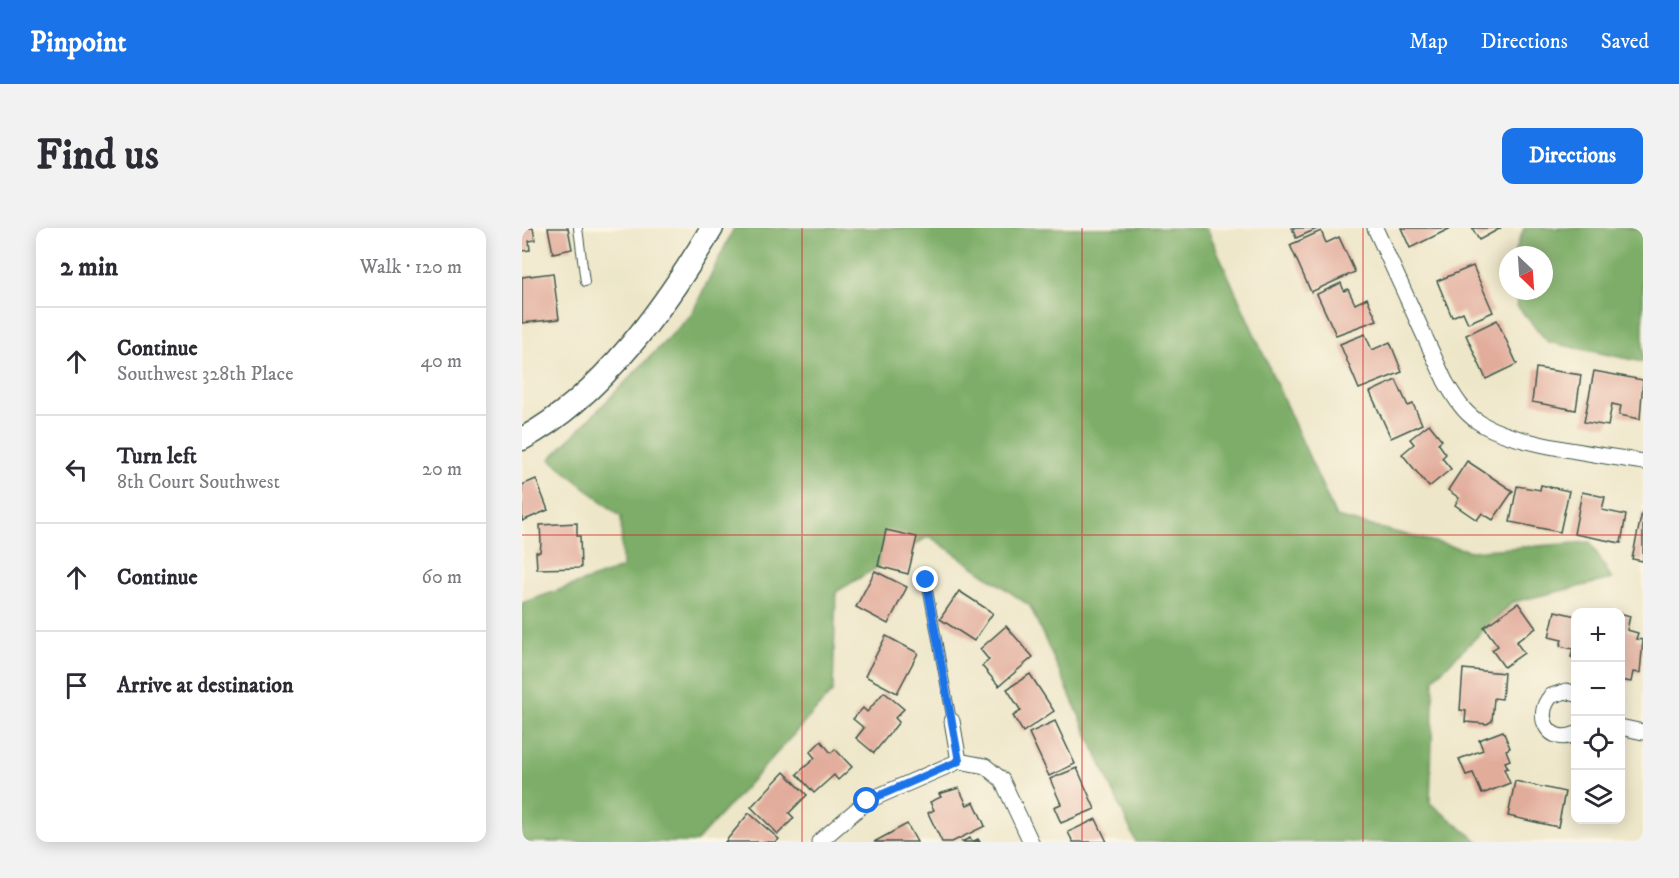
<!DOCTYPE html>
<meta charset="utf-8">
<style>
:root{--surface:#fff;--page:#f2f2f3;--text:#2b2b33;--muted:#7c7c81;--line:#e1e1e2;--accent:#1a73e8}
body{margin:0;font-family:"IM FELL DW Pica",serif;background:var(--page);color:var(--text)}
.controls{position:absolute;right:18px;bottom:18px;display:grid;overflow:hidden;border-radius:12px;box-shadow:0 3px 15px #0003}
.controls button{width:54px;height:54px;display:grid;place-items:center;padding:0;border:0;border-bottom:2px solid var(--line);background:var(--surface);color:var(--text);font:30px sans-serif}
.compass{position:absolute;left:977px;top:18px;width:54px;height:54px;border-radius:50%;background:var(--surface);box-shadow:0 3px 15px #0003;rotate:155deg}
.stop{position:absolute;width:18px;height:18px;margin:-14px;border:4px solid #1a73e8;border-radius:50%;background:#fff}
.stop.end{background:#1a73e8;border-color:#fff;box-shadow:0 2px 6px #0008}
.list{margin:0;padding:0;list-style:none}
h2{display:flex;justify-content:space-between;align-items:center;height:78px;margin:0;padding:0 24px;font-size:26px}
h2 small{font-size:20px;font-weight:400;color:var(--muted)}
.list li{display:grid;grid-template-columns:39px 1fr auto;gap:18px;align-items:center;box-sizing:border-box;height:108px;padding:0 24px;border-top:2px solid var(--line)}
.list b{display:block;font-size:22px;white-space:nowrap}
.list p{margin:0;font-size:20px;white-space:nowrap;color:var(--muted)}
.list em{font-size:20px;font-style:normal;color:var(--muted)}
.icon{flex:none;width:33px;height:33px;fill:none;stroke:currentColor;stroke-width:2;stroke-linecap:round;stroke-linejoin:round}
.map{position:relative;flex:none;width:1121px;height:614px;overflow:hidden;border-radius:12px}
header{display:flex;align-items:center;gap:36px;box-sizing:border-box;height:84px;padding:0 30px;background:var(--accent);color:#fff}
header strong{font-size:28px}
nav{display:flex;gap:33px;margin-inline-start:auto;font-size:21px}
.intro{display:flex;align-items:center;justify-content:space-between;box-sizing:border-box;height:144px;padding:0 36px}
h1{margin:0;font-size:42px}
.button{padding:15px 27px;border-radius:12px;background:var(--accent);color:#fff;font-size:21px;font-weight:700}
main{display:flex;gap:36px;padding:0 36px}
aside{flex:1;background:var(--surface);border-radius:12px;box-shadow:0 3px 15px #0003}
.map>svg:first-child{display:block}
.forest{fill:#7dad68;stroke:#4e754e;stroke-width:1.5}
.building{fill:#e2ac9b}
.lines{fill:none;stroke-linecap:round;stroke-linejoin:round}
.lane-casing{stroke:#3e564a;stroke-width:10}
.street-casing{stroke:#3e564a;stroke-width:17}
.secondary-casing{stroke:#3e564a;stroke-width:25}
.lane{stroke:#fff;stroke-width:8}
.street{stroke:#fff;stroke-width:15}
.secondary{stroke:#fff;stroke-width:22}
.route{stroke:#1a73e8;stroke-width:8}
.grid{fill:none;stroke:#d62828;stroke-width:1.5;stroke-opacity:0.55}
</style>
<header>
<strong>Pinpoint</strong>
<nav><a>Map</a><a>Directions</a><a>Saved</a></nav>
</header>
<div class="intro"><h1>Find us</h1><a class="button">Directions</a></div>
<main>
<aside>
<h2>2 min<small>Walk · 120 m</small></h2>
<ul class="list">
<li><svg class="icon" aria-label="ahead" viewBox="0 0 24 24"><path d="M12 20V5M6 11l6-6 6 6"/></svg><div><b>Continue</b><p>Southwest 328th Place</p></div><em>40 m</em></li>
<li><svg class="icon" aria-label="left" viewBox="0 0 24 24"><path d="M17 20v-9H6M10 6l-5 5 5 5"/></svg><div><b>Turn left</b><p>8th Court Southwest</p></div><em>20 m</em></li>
<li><svg class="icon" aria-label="ahead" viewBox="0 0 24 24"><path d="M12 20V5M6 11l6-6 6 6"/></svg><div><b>Continue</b></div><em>60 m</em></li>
<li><svg class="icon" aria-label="arrive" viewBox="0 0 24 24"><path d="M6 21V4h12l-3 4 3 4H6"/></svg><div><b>Arrive at destination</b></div></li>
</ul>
</aside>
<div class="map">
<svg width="1121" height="614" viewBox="0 0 1121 614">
<rect width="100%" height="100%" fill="#fcf5e5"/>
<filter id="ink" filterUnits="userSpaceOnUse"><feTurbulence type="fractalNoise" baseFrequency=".0167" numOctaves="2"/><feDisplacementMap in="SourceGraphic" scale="12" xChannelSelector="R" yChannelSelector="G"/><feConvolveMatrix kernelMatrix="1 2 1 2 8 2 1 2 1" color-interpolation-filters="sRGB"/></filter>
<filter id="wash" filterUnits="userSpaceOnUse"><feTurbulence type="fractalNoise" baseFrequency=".008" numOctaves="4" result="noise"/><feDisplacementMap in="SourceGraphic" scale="24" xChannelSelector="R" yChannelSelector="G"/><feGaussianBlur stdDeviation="1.35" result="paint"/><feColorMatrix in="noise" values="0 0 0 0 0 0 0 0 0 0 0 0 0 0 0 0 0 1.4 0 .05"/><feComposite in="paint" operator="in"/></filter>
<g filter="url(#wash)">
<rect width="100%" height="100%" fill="#ede6c8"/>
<!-- forest -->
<g class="forest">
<polygon points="212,0 685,0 814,289 949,323 1068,314 1090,351 991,374 912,450 908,575 957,614 614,614 508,378 407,308 314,364 311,463 174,614 0,614 0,375 100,340 99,289 28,231 169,87"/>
<polygon points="1002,0 1121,0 1121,134 1026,114 995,78 993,63 1022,63 1022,27 992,27"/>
</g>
<g id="blocks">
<!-- building -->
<g class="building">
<polygon points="0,0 11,0 13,12 7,13 8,22 0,23"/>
<polygon points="26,0 46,0 50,21 31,25"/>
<polygon points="770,0 797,0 774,10"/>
<polygon points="879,0 929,0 888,20"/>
<polygon points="950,0 979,0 957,12"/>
<polygon points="799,3 804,15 817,9 833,44 789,64 768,17"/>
<polygon points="951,38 971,84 946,95 941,84 930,89 915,53"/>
<polygon points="31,45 37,91 0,95 0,49"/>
<polygon points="819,55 822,63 826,61 833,76 845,70 855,92 814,107 795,66"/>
<polygon points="975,92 995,136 964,151 944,107"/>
<polygon points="843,106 850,122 868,114 880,144 837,161 818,116"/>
<polygon points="1014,140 1059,147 1054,182 1010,174"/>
<polygon points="1072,143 1121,152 1118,191 1097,187 1099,178 1090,176 1086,198 1062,194"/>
<polygon points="874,152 886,178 891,176 900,196 869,210 848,164"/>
<polygon points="907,196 920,212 916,215 924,226 920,230 929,241 907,259 880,226 892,216 888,211"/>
<polygon points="945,233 991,263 971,292 960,285 955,292 933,277 937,270 926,262"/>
<polygon points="14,251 26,282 0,293 0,257"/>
<polygon points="1019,257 1047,263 1038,304 988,294 995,258 1018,262"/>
<polygon points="1060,264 1083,269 1080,282 1104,287 1099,315 1052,306"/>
<polygon points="1120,284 1121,285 1121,333 1110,331"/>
<polygon points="55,295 55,308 58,308 59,340 15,341 14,324 18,324 19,315 18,297"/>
<polygon points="364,302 395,309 386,346 356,338"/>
<polygon points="353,343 385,359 366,396 334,379"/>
<polygon points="437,363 471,385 452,413 418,391"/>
<polygon points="996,375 1014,400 994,414 1002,425 982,439 970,422 976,418 962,399"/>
<polygon points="1033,383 1054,388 1054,431 1049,429 1051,421 1038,418 1040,412 1027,409"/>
<polygon points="1098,385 1108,388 1105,402 1116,405 1114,411 1121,412 1118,445 1111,444 1109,454 1098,452"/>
<polygon points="484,398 511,429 477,458 460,438 467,432 458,421"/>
<polygon points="364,408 396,425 375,465 343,448"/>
<polygon points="941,441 982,445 980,471 972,470 970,493 965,496 943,494 944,483 938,482"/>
<polygon points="508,446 532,483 501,504 491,488 499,483 485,461"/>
<polygon points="362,464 382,481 373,490 377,494 352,525 334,510 342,500 331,491 341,480 345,484"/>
<polygon points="533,493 553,536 527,548 507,505"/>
<polygon points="981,503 988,520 984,522 988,532 983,534 986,540 982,541 988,555 960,566 951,545 944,547 937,531 961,522 957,512"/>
<polygon points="299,513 309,525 313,521 330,539 316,552 312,547 292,565 275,546 293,530 288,524"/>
<polygon points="555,540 573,581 539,595 532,579 539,576 528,551"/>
<polygon points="262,544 285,567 267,585 272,590 256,606 229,579"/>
<polygon points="993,553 1043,564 1036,599 986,588"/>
<polygon points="437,560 445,577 452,574 463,598 430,614 420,614 406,585 412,582 408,574 419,569 417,566"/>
<polygon points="227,585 257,611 254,614 203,614"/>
<polygon points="574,591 585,614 551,614 546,604"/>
<polygon points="385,596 395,614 352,614"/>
<polygon points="448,610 450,614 456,611 458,614 439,614"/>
</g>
</g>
</g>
<g filter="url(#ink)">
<use href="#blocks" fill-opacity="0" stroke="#3e564a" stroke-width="1.5"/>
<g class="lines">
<defs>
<g id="lane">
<polyline points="56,0 63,54"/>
<polyline points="404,352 430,493"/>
</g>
<g id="street">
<path d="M853,0L923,153C932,168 940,183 955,193C989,217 1077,226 1121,234"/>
<path d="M1054,466L1044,463L1029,468C1011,488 1027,518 1054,506"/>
<polyline points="430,493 437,533"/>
<polyline points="1098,499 1121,504"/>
<polyline points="437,533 463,538 480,552 509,614"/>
<polyline points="297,614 345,573 437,533"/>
</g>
<path id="secondary" d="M0,211C80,168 144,77 190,0"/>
</defs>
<!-- lane casing -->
<use href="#lane" class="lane-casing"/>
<!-- street casing -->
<use href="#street" class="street-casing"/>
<!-- secondary casing -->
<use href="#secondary" class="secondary-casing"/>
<!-- lane -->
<use href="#lane" class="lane"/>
<!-- street -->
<use href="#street" class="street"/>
<!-- secondary -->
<use href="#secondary" class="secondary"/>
</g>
</g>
<g class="lines" filter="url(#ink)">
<!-- route -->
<polyline class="route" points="345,573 437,533 404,352"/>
</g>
<!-- grid -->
<path class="grid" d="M280,0V614M560,0V614M841,0V614M0,307H1121"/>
</svg>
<div class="controls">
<button>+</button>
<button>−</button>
<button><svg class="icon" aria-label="locate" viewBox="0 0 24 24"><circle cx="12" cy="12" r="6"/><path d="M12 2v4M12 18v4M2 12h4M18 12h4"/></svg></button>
<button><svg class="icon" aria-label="layers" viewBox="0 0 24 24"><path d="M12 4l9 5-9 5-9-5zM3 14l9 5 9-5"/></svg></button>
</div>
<svg class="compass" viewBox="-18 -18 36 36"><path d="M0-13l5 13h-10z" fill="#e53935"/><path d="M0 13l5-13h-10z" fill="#7c7c81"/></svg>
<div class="stop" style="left:345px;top:573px"></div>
<div class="stop end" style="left:404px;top:352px"></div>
</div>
</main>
